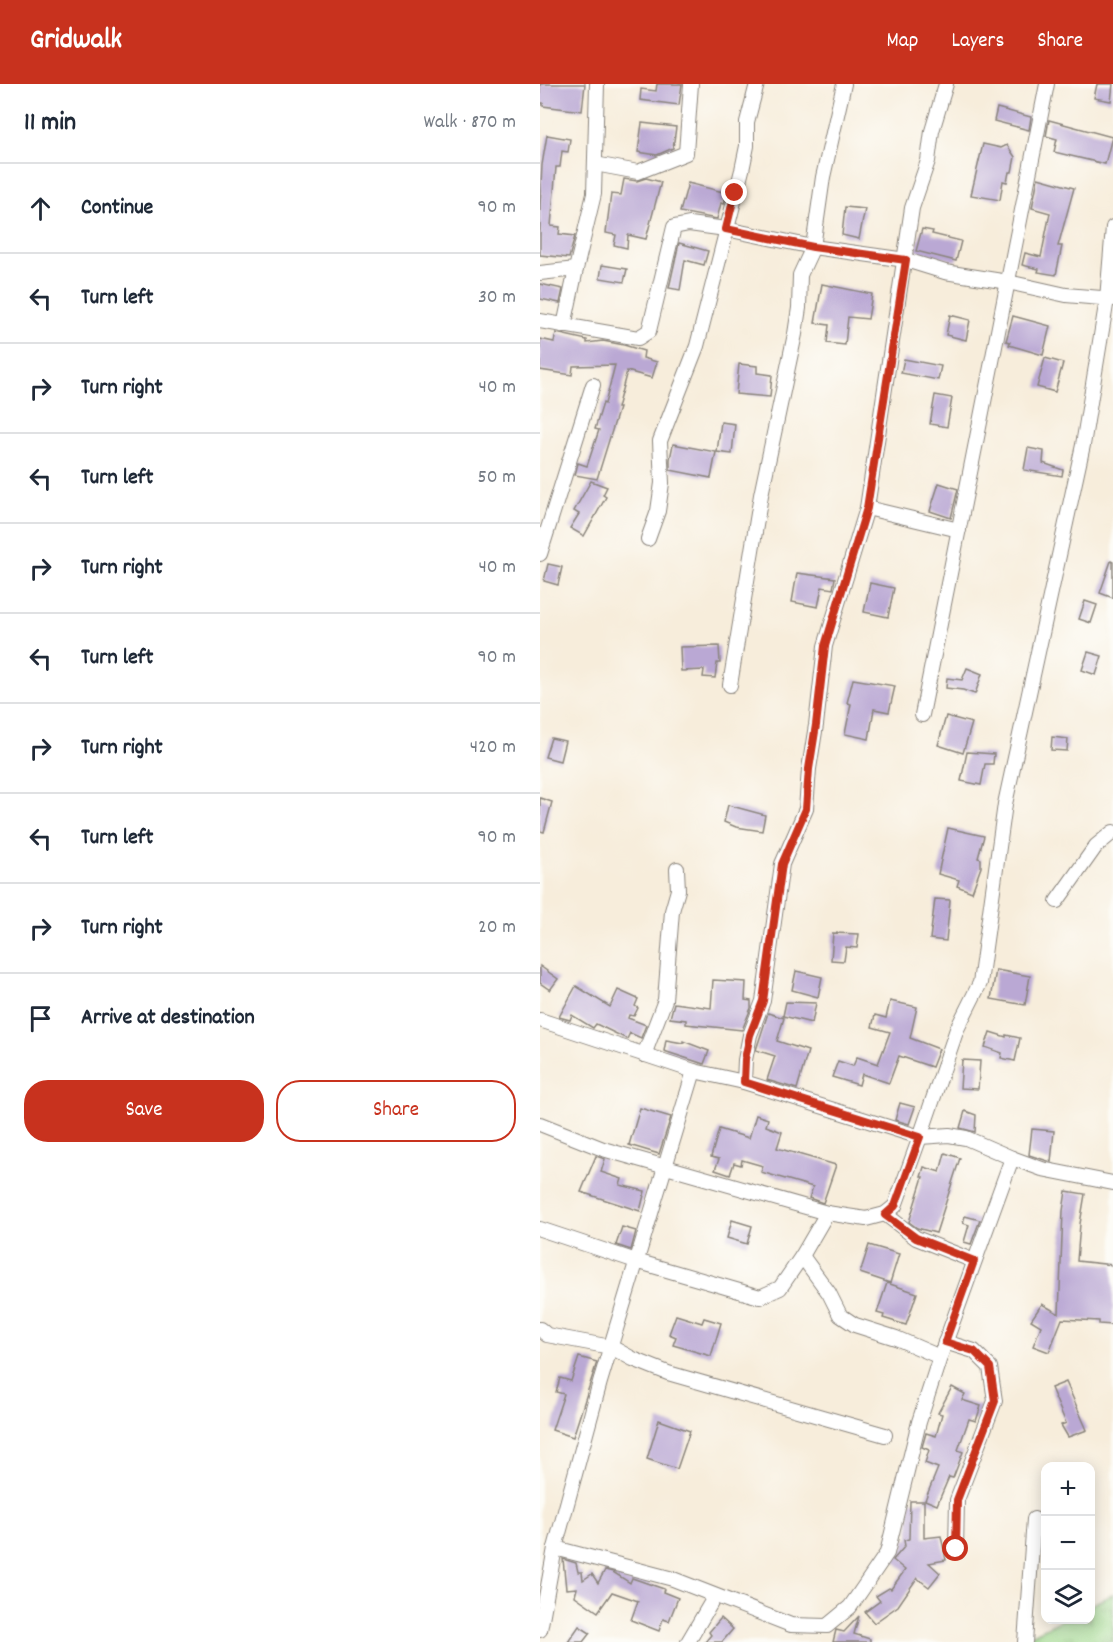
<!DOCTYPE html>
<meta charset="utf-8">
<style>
:root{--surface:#fff;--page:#f2f2f3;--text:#1f2937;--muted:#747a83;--line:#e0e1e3;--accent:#c8321e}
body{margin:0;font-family:Dekko,sans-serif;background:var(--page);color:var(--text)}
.controls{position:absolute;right:18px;bottom:18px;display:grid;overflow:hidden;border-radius:12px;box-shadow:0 3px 15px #0003}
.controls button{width:54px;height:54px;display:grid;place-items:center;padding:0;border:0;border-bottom:2px solid var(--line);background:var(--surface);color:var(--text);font:30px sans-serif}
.stop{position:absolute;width:18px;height:18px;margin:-14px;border:4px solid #c8321e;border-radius:50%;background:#fff}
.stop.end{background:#c8321e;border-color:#fff;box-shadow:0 2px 6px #0008}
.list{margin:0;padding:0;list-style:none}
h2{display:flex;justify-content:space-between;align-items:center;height:78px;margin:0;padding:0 24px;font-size:26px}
h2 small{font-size:20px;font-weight:400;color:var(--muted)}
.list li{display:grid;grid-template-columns:39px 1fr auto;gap:18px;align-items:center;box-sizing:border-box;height:90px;padding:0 24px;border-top:2px solid var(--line)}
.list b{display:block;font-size:22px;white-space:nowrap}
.list em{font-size:20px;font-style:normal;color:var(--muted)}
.actions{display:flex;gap:12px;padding:18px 24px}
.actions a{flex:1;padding:14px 0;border:2px solid var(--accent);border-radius:24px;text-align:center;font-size:21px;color:var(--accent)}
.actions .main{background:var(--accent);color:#fff}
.icon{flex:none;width:33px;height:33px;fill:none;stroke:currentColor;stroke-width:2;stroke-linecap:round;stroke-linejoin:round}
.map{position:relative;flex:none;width:573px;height:1558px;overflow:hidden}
header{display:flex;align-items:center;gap:36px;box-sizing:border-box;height:84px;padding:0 30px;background:var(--accent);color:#fff}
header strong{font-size:28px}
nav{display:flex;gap:33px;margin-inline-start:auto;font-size:21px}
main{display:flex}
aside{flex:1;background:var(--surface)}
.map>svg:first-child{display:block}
.grass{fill:url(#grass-tufts);stroke:#5c7a54;stroke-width:1.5}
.building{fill:#baa8d4}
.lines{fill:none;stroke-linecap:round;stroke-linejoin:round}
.minor-casing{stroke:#8a847c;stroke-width:16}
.minor{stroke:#fff;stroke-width:14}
.route{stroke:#c8321e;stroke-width:8}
</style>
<header>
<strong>Gridwalk</strong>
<nav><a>Map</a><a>Layers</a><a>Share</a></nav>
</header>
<main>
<aside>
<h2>11 min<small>Walk · 870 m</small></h2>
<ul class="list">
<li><svg class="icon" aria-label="ahead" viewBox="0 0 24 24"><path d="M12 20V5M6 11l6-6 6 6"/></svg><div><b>Continue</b></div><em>90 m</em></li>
<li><svg class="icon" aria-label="left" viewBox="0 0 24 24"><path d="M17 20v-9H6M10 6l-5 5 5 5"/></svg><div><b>Turn left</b></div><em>30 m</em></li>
<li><svg class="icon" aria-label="right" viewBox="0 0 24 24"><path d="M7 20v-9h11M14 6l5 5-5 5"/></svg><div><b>Turn right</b></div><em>40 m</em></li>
<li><svg class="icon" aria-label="left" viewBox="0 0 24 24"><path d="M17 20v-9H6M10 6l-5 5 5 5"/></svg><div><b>Turn left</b></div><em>50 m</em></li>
<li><svg class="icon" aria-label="right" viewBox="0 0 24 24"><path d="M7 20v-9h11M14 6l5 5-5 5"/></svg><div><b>Turn right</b></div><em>40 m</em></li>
<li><svg class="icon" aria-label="left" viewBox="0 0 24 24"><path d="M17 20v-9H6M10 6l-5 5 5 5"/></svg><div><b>Turn left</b></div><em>90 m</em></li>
<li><svg class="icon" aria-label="right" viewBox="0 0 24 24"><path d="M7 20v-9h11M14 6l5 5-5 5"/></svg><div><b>Turn right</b></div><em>420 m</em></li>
<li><svg class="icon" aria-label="left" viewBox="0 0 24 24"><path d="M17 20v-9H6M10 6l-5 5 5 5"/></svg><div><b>Turn left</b></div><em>90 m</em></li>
<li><svg class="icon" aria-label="right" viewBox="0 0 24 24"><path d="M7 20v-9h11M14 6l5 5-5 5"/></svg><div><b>Turn right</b></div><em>20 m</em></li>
<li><svg class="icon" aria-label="arrive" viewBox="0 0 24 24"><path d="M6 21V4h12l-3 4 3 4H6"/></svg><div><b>Arrive at destination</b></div></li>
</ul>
<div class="actions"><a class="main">Save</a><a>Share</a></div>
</aside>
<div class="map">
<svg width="573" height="1558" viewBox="0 0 573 1558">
<defs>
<pattern id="grass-tufts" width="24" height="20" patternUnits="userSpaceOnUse" patternTransform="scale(1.5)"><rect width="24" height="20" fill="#9cd78b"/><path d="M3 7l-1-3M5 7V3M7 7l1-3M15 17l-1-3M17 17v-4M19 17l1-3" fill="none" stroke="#86b877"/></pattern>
</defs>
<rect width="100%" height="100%" fill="#fdfcf7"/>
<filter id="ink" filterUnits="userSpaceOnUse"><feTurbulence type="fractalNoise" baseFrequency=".0167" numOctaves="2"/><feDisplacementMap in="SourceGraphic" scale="12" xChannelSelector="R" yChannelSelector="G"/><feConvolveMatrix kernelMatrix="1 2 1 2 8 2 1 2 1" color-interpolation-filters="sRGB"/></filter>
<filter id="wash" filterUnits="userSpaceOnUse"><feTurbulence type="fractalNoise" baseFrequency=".008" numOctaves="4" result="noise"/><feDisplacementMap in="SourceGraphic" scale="24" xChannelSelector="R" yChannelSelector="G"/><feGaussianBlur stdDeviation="1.35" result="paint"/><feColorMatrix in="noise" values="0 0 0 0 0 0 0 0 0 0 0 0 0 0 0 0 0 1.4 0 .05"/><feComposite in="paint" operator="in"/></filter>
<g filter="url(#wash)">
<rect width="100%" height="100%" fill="#f7eddb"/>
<!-- grass -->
<polygon class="grass" points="573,1510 573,1558 476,1558 522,1536 550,1536 551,1521"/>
<g id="blocks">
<!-- building -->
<g class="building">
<polygon points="0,0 45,0 42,27 3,22 3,19 0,19"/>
<polygon points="117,0 142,0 139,21 100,16 101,5 116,7"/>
<polygon points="557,0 573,0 571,17 554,14"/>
<polygon points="457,24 491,33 489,46 454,37"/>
<polygon points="509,36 572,53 565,80 514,68 517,55 506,52"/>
<polygon points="102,39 136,43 133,64 117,71 98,68"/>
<polygon points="7,51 30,55 28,68 22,67 20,83 16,83 11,142 20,143 19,150 35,152 29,174 0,171 0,122 2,81"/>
<polygon points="443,60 461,64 467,61 475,73 472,88 469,88 467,98 463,97 460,116 431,111"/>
<polygon points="106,94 121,98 106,155 88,151 87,164 74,161 76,151 66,149 71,110 81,111 84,95 97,97"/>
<polygon points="498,94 534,104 518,162 522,162 516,191 498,188 499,185 482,181 485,169 501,173 510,129 492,124"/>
<polygon points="148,99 187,109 184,120 181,119 177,135 140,128"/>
<polygon points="305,123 325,125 319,155 302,151"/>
<polygon points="382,145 393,147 392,150 421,157 416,177 376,167"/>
<polygon points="139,159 168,167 164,181 145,176 140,206 129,204"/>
<polygon points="62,181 87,185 84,198 60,194"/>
<polygon points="0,200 23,205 20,219 0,215"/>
<polygon points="282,200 332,210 328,235 308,233 305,261 287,259 289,241 275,239"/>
<polygon points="410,231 430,236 426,256 406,251"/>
<polygon points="473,232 510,242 503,271 469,261 470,258 466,257"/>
<polygon points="16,249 47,256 47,259 63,257 84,261 104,267 103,274 117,278 112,294 87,287 77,324 79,324 57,395 35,391 38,379 47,382 59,346 55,345 63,319 65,320 75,281 33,282 32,291 0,286 0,255 14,258"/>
<polygon points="505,274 523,279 515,308 497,303"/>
<polygon points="364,275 401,282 398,296 361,289"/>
<polygon points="199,280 217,282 217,289 232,291 230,313 196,310"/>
<polygon points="395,311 412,314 407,343 390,340"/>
<polygon points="181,338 195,340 192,370 177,368"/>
<polygon points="133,360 176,368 171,394 130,386 130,375"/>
<polygon points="488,364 504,367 503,379 523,386 522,392 484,386"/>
<polygon points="51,397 67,403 63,411 66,413 44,452 30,444 39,430 34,427"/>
<polygon points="399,399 418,405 411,434 390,427"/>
<polygon points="571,477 573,478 573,514 560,509"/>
<polygon points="8,480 22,483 18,501 4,497"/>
<polygon points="257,489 295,494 293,505 282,503 278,523 252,518"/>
<polygon points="330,499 354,504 348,533 324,528"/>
<polygon points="545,517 557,521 551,539 539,535"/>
<polygon points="179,562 180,579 177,579 175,594 163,593 164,586 141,587 140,563"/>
<polygon points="548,568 562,572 556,591 542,586"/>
<polygon points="427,584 442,590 435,610 423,606 406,604 407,594 422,596"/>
<polygon points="313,595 355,602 349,628 334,625 329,655 305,650 311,620 307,619"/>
<polygon points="406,632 432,639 423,669 398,661"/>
<polygon points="512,653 528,655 527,667 511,666"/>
<polygon points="11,654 25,657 20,677 5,673"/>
<polygon points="427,668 454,670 453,680 445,680 441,701 421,697"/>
<polygon points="0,714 12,718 4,748 0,747"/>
<polygon points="188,721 225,731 222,747 196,743 184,738"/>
<polygon points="408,744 444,752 438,774 441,775 441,783 432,808 417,802 419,796 398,790"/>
<polygon points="395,815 410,816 406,857 390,855"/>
<polygon points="293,849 319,850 317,864 306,863 304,877 291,876"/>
<polygon points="0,882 18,895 10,906 0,899"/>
<polygon points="456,886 490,892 485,921 451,915"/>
<polygon points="256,887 282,893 278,913 252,906"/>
<polygon points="173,896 206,898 205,916 211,917 211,924 202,946 146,940 146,936 130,934 134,919 171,924"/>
<polygon points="36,902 70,923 78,906 98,915 95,922 98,924 94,932 89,931 88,934 106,941 101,954 90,949 87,955 56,940 53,944 32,931 30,936 19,933"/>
<polygon points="350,917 377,923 370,954 399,965 392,983 359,972 349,999 322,990 319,1001 292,993 298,977 313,982 317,973 338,980 350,948 332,943 335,931 346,934"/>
<polygon points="246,918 276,919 272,939 243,932"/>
<polygon points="228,929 244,934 237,957 268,967 257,1005 227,996 235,972 216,966"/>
<polygon points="450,948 466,953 466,951 480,954 475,977 461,974 462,969 445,963"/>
<polygon points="126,956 143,959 143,957 169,967 164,980 124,967"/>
<polygon points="422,976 440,977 438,1005 420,1004"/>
<polygon points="360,1019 375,1023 369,1040 355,1036"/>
<polygon points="100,1024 131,1033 119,1070 89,1061"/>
<polygon points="425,1027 436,1031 435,1048 420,1044"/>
<polygon points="216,1031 228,1035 226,1042 242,1048 237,1064 296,1081 283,1119 269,1114 273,1103 221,1088 223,1082 202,1076 201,1081 194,1079 190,1091 175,1086 179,1075 171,1073 179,1045 209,1054"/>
<polygon points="492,1045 514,1047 511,1078 489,1071"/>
<polygon points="405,1069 420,1074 396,1149 377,1144 369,1138 383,1093 381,1093 384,1083 400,1088"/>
<polygon points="56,1072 65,1075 61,1088 82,1095 80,1101 105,1107 100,1127 41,1108"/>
<polygon points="526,1107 545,1110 540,1140 537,1177 573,1181 573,1241 559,1240 559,1237 522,1235 509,1268 493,1262 501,1242 491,1236 502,1220 519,1230 523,1127"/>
<polygon points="425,1132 440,1136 431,1160 424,1158 429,1141 423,1139"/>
<polygon points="192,1136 212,1142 207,1160 187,1154"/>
<polygon points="82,1143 96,1147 91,1166 76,1161"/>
<polygon points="329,1161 359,1170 350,1199 320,1189"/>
<polygon points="347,1199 377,1209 366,1241 343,1234 344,1231 337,1229"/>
<polygon points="136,1231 162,1239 164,1234 181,1239 171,1272 133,1261 136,1253 129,1250"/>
<polygon points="39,1273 57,1278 33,1353 12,1346 24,1310 16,1308 20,1294 31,1297"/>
<polygon points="526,1298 547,1346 528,1353 521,1341 526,1339 511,1304"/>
<polygon points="412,1303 425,1310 422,1316 441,1322 436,1337 429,1335 418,1366 423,1368 413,1394 409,1393 397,1421 385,1416 398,1384 385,1379 389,1366 382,1363 386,1349 396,1352 402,1330 398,1329"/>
<polygon points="119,1336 150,1347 137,1385 107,1375"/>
<polygon points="370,1417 384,1417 384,1454 401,1452 406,1476 389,1479 400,1489 389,1503 377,1494 358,1522 334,1539 325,1528 340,1517 336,1512 349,1504 351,1505 365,1486 353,1476 365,1462 364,1456 369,1455"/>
<polygon points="23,1475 36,1479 38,1488 42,1488 43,1496 52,1490 58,1499 65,1486 73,1488 90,1499 92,1494 124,1505 123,1508 138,1514 129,1537 123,1535 119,1547 91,1536 98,1517 72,1508 58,1528 35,1512 37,1504 26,1505"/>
<polygon points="319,1532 314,1550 330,1555 330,1558 293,1558 296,1546 304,1548"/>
<polygon points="181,1534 193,1545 182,1558 165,1558 171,1551 169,1548"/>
<polygon points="39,1542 50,1549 43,1558 28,1558"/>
</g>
</g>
</g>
<g filter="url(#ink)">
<use href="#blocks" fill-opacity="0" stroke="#8a847c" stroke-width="1.5"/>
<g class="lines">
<defs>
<g id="minor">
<polyline points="406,0 392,47 388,77 372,124 327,424 285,562 276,641 269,685 266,725 242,780 223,917 210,951 205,976 204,998 380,1053 417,945 440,899 465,720 543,361 567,215 573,143"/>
<polyline points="55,80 98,88 146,69 151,0"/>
<polyline points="0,189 36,185"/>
<polyline points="0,237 98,254 109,247 134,143 149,140 186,145 273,163 366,176 405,188 468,198 526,211 573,215"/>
<polyline points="24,242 36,185 54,110 57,0"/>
<polyline points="327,424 419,446"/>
<polyline points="108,455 118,427 122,399 120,357 157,262 202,86 207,62 207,38 217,0"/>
<polyline points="0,470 53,301"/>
<polyline points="190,601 221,411 255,250 259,224 260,191 273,163 283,93 304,0"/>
<polyline points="382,631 507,0"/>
<polyline points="517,817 556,762 573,748"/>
<polyline points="0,936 154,987 204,998"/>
<polyline points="104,971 125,916 132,827 138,806 137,785"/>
<polyline points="0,1040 63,1065 287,1129 326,1135 345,1130 355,1122 380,1053 409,1051 426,1054 472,1074 502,1085 573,1099"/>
<polyline points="345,1130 376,1154 434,1177"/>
<polyline points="0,1145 96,1177 220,1213 240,1204 262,1172 287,1129"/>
<polyline points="262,1172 289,1209 300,1231 315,1241 356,1254 400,1273"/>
<polyline points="0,1245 7,1251 71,1263 93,1275 128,1289 345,1351"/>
<polyline points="405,1258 434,1267 450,1283 455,1317 417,1416 416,1465"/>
<polyline points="15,1464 133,1495 251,1541 287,1542 310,1523 347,1469 379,1338 400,1273 472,1074"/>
<polyline points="0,1546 15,1464 60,1298 154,987"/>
<polyline points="148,1558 175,1512"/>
<polyline points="485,1558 494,1435"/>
</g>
</defs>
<!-- minor casing -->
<use href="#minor" class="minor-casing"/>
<!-- minor -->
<use href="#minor" class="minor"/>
</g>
</g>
<g class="lines" filter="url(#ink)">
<!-- route -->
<polyline class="route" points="195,109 186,145 273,163 366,176 327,424 285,562 276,641 269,685 266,725 242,780 223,917 210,951 205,975 204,998 380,1053 355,1122 345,1131 376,1154 434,1177 405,1258 434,1267 450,1283 455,1317 417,1416 416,1465"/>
</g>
</svg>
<div class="controls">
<button>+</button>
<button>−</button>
<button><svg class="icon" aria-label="layers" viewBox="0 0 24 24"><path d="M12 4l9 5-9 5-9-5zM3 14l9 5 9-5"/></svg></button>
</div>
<div class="stop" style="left:416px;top:1465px"></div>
<div class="stop end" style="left:195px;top:109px"></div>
</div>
</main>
